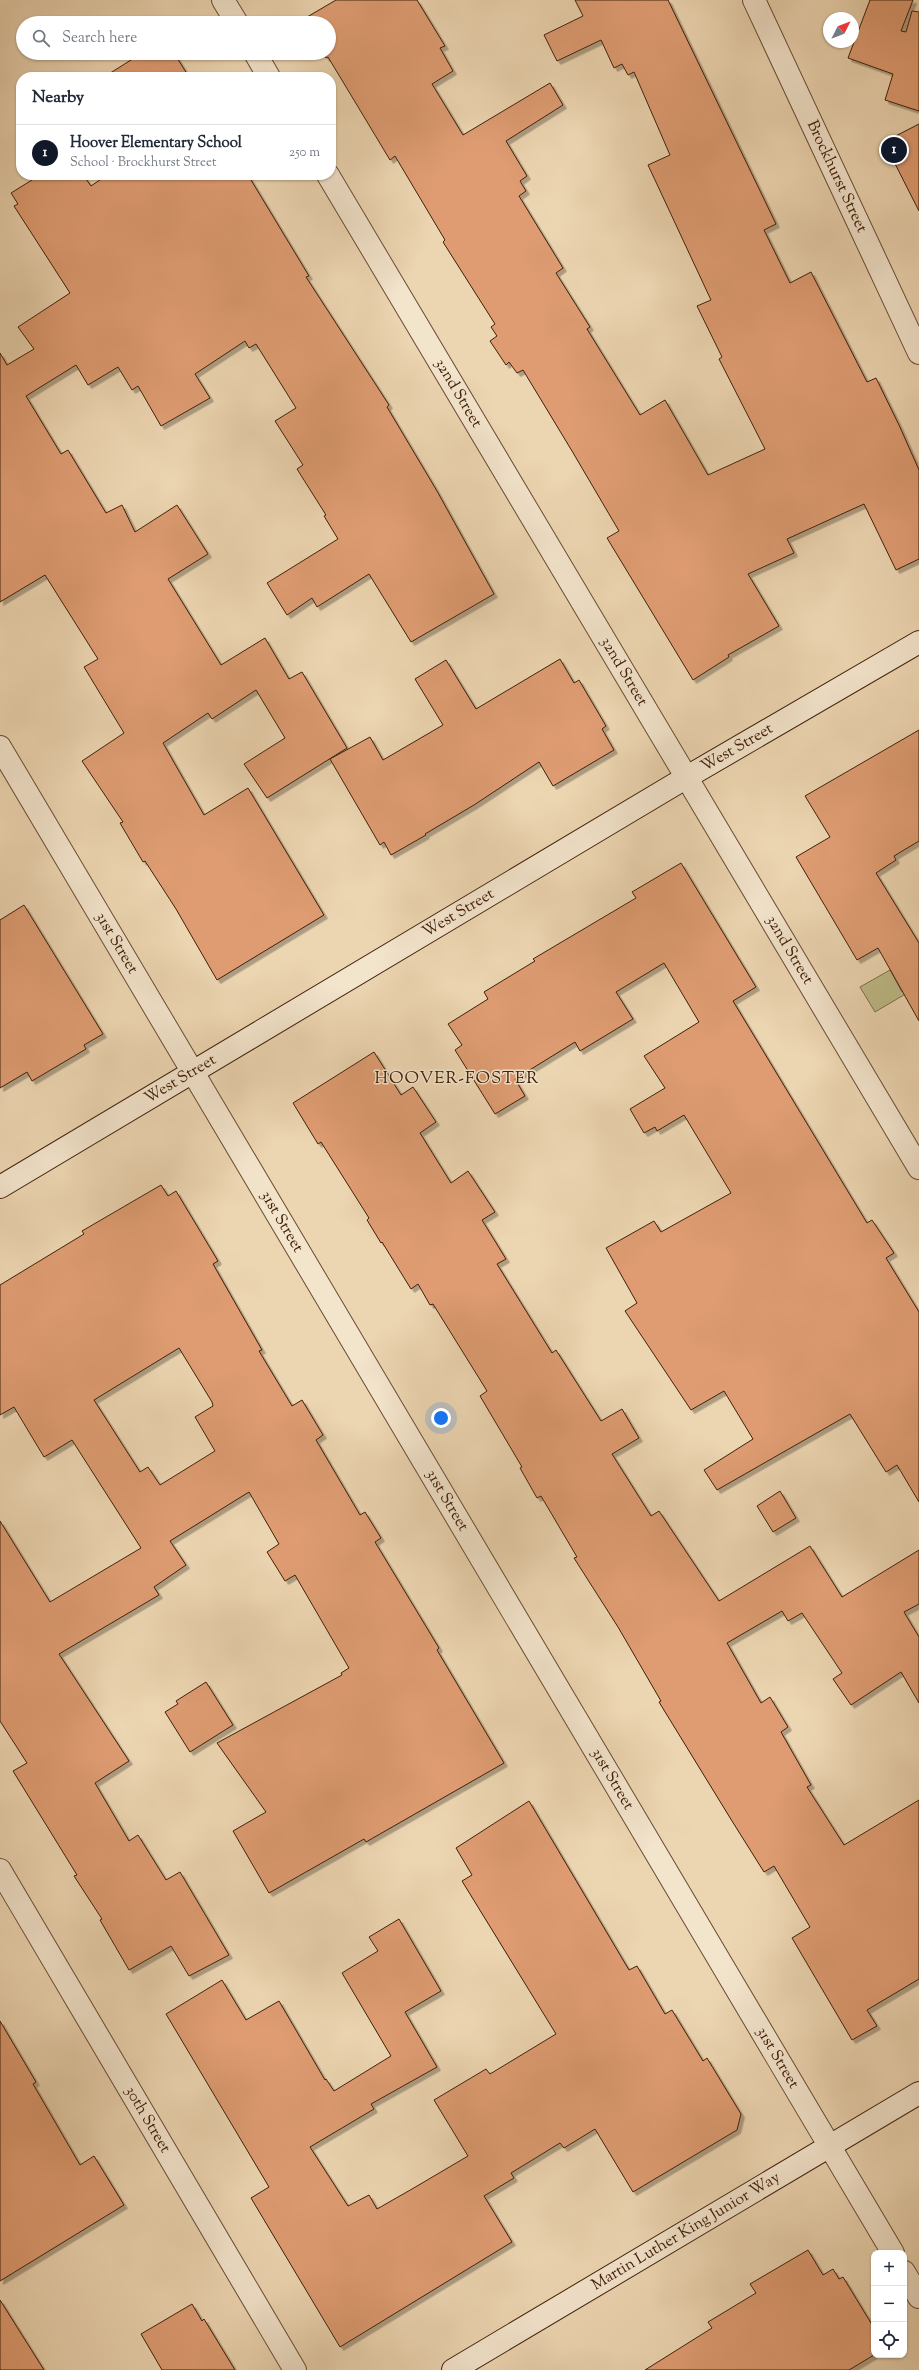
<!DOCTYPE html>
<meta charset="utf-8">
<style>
:root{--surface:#fff;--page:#f6f6f7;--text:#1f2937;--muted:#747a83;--line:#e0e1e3;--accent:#111827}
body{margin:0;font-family:"Sorts Mill Goudy",serif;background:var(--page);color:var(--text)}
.controls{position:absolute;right:12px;bottom:12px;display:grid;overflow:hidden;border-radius:8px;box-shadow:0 1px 3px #0004}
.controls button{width:36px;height:36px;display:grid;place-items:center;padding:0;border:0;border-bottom:1px solid var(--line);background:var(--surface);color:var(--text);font:20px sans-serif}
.compass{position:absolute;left:823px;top:12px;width:36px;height:36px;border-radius:50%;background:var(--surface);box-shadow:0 1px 3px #0004;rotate:48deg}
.you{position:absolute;left:441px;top:1418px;width:14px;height:14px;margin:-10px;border:3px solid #fff;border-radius:50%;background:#1a73e8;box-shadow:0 0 0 6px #1a73e833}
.badge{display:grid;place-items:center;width:26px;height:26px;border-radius:50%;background:var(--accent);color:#fff;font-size:13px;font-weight:700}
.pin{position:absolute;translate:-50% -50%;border:2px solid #fff;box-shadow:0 1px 4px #0006}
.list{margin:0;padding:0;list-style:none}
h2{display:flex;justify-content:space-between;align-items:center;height:52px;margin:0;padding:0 16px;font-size:17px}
h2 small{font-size:13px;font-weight:400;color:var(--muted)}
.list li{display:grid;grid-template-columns:26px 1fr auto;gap:12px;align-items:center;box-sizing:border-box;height:56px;padding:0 16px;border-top:1px solid var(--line)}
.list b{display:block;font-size:15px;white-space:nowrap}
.list p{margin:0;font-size:13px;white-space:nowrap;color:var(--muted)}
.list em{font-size:13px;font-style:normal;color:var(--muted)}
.icon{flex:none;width:22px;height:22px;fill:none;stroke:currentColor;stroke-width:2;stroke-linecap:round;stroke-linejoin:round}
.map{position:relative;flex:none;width:919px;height:2370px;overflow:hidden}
.search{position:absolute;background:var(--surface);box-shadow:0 1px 3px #0004;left:16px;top:16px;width:320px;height:44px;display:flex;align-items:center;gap:10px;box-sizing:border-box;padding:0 14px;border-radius:22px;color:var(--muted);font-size:15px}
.panel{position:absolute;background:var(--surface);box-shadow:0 1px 3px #0004;left:16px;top:72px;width:320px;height:108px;border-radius:16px}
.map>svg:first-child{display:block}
.green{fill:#bebb87;stroke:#7e6e48}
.building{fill:#df9c72;stroke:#3f200a;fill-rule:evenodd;filter:url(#shadow)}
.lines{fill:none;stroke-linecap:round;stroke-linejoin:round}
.street-casing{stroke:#6a4d34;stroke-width:24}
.secondary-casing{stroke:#3f200a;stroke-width:24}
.street{stroke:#f3e4cc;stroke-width:22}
.secondary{stroke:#f3e4cc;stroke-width:22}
.labels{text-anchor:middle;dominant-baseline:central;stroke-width:3;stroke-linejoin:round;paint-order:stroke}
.street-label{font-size:16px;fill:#3f200a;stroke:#f3e4cc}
.neighbourhood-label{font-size:17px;letter-spacing:1px;fill:#3f200a;stroke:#f3e4cc}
</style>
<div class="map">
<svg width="919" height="2370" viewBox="0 0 919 2370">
<defs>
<filter id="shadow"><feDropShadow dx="3.5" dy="3.5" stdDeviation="0" flood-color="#0004"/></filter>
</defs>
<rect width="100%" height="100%" fill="#ecd5b1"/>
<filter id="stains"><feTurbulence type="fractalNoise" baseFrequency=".005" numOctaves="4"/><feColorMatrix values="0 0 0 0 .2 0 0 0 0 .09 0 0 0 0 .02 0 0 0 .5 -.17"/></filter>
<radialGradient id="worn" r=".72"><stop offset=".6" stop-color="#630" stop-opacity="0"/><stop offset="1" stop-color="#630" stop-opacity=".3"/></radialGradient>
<!-- green -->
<polygon class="green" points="890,970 902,992 919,982 919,986 875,1012 860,987"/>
<!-- building -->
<g class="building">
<polygon points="336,0 417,0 445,46 440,48 453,71 432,84 463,135 550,83 563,105 506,141 527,176 520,181 526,191 519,196 563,268 556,273 590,327 587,329 640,415 665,400 708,475 765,449 719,359 722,357 697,306 711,300 648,165 670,155 634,72 628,75 622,64 614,68 601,40 557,61 544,35 583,16 575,0 668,0 776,224 764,230 790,283 811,272 867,382 876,378 899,425 919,470 919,559 896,570 864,504 787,539 794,553 748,574 779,626 728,655 729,657 693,680 607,538 619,531 572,451 523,370 517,373 509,362 506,365 490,341 497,336 491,327 495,324 443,242 445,240 395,156 390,160 328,57 326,58 323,53 329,53 329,23 304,23 302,20"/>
<polygon points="870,0 913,0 901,31 906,32 912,11 919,12 919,111 885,100 893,74 848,58"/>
<polygon points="142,53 174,53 189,77 104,77"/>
<polygon points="919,124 919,211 884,142"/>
<polygon points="40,175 83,175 91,186 107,175 248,175 309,276 306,277 389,405 387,407 437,491 494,594 411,642 369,574 317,607 312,598 287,615 267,583 338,539 324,516 326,515 297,469 303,465 275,421 296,408 256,344 249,348 245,341 195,374 210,398 161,426 138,386 132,390 118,367 88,385 76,365 26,396 61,454 68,450 106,513 122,505 135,532 177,505 208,554 168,579 221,665 265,638 289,679 302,672 347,748 267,798 244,764 285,738 256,690 212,719 208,713 163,743 204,815 248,788 324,915 217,980 176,909 145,861 143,862 120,823 123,822 82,761 124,733 84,667 98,659 45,575 0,602 0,353 7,365 34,349 18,327 70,293 14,206 18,204 11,193"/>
<polygon points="560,659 574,683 579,680 606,726 602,729 614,750 553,786 539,762 474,805 425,834 426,835 391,855 384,842 380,845 330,759 370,737 383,760 443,725 415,679 446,660 476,709"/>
<polygon points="919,730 919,841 894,856 896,860 876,873 919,943 919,1021 878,948 857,960 796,857 830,837 805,796"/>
<polygon points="681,863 756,987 733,1001 867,1223 872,1220 894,1253 886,1258 919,1312 919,1502 897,1465 886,1472 850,1414 717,1490 704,1470 753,1439 724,1391 691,1410 625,1311 637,1303 606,1248 654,1221 661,1232 731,1193 684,1115 657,1131 655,1127 644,1133 630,1109 665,1088 644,1056 699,1022 664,963 616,992 633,1019 580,1051 575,1042 515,1079 525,1096 495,1114 455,1050 462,1045 448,1024 488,999 484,992 535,961 533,959 636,898 632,892"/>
<polygon points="24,905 103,1034 84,1045 86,1049 32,1081 27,1072 0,1088 0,920"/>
<polygon points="374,1052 401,1095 413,1087 436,1122 420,1133 451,1183 468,1171 495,1212 482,1220 506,1259 497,1264 552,1353 556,1350 601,1421 622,1409 639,1438 612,1454 651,1516 659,1511 719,1601 810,1546 842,1597 919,1550 919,1604 904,1612 919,1637 919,1703 901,1672 851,1705 833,1679 842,1673 802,1613 788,1621 782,1611 727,1643 761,1703 770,1697 788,1727 781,1732 811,1785 807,1787 844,1845 919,1800 919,1979 867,2010 877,2026 852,2040 792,1938 810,1927 774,1866 764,1872 732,1821 659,1702 661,1701 618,1627 574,1558 577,1557 541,1496 537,1498 520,1468 522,1467 480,1396 487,1391 433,1304 430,1305 418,1284 411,1289 382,1242 381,1243 367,1220 369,1218 321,1142 318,1144 293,1103"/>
<path d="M161,1185L168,1196L176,1191L218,1261L213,1264L262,1350L259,1351L292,1406L302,1400L323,1435L316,1440L360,1515L365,1512L381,1538L375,1542L439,1648L437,1650L504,1763L366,1842L364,1839L269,1893L233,1831L266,1812L217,1743L342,1675L341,1673L349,1668L295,1575L285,1581L267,1552L279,1544L249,1492L170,1541L186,1565L154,1587L159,1595L59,1654L129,1761L95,1783L129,1841L138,1835L166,1880L180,1872L229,1955L189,1976L171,1946L129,1970L100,1920L102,1919L74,1876L77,1875L13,1771L27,1763L0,1721V1521L50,1602L141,1548L72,1440L44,1457L14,1407L0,1415V1285L84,1234L82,1231ZM179,1348L212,1402L213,1406L195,1417L215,1451L160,1485L148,1467L140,1472L94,1400Z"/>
<polygon points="780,1491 796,1518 773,1532 757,1506"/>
<polygon points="206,1682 233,1725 190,1752 165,1712 178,1704 176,1701"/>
<polygon points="529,1801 629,1970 637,1966 665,2014 672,2010 703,2061 707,2058 741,2114 737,2130 633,2192 595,2129 564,2148 560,2143 511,2173 514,2178 484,2196 512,2242 340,2347 251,2198 269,2187 166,2014 222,1980 246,2020 279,2001 325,2080 326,2079 334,2091 391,2056 342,1973 378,1951 369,1937 399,1919 441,1991 405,2012 437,2067 371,2104 374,2109 310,2147 348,2206 369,2195 377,2209 412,2189 468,2156 434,2100 486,2069 490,2074 556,2034 462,1881 472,1875 456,1848"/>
<polygon points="0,2021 36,2082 33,2084 80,2165 94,2156 124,2205 0,2281"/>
<polygon points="808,2250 823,2275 833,2269 839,2279 843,2277 874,2328 874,2355 849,2370 645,2370 712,2328 708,2322 756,2293 750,2284"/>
<polygon points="0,2300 44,2370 0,2370"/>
<polygon points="192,2304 202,2321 204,2319 235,2370 162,2370 141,2334"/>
</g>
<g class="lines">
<defs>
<g id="street">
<polyline points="223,0 237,23"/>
<path id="s1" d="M754,0L919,353"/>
<polyline points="255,53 269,77"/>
<path id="s2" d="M328,175L919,1168"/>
<path id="s3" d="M0,747L893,2253"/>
<path id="s4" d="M0,1870L295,2370"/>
<polyline points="904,2272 919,2297"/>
</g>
<g id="secondary">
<path id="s5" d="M0,1187L687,777L919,642"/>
<path id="s6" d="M453,2370L919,2093"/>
</g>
</defs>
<!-- street casing -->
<use href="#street" class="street-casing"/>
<!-- secondary casing -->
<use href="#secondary" class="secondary-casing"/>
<!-- street -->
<use href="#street" class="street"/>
<!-- secondary -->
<use href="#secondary" class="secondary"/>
</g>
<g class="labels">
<!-- street labels -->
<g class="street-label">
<text stroke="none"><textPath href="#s1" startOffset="195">Brockhurst Street</textPath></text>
<text stroke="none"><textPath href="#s2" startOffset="254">32nd Street</textPath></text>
<text stroke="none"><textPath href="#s2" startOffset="578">32nd Street</textPath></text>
<text stroke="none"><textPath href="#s5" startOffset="858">West Street</textPath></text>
<text stroke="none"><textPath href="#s5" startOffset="534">West Street</textPath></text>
<text stroke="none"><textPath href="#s3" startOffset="228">31st Street</textPath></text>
<text stroke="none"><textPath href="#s2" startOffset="902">32nd Street</textPath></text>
<text stroke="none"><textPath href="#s5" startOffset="210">West Street</textPath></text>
<text stroke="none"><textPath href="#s3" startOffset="552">31st Street</textPath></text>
<text stroke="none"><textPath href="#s3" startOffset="876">31st Street</textPath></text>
<text stroke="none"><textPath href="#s3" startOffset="1200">31st Street</textPath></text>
<text stroke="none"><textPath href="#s3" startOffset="1524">31st Street</textPath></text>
<text stroke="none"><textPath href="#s4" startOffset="290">30th Street</textPath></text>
<text stroke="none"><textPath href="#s6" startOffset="271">Martin Luther King Junior Way</textPath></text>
</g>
<!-- neighbourhood labels -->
<g class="neighbourhood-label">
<text x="457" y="1079">HOOVER-FOSTER</text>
</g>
</g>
<rect width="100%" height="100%" filter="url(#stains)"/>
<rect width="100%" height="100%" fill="url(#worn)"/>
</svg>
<div class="controls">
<button>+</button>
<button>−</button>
<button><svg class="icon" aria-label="locate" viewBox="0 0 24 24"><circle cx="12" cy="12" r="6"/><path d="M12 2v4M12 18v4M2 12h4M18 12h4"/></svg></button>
</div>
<svg class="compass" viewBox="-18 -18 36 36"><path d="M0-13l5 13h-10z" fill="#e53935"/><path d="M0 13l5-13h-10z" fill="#747a83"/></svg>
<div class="you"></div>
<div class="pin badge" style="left:894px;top:150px">1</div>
<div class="search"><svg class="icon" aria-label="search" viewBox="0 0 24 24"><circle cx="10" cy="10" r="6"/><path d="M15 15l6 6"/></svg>Search here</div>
<section class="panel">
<h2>Nearby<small></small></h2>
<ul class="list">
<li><span class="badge">1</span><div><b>Hoover Elementary School</b><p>School · Brockhurst Street</p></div><em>250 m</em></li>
</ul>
</section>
</div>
